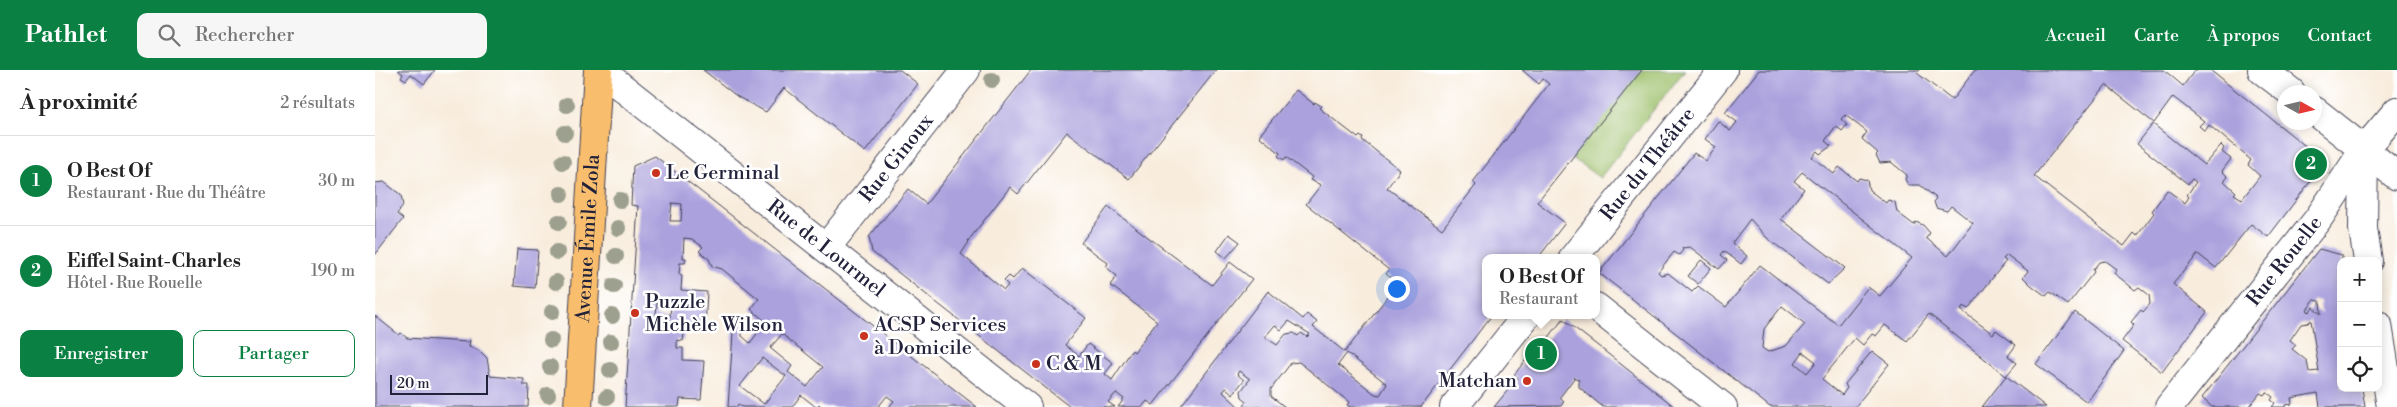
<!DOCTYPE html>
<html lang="fr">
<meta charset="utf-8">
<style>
:root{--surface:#fff;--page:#f6f6f6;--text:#222;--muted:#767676;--line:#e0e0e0;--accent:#0b8043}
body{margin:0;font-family:"Libre Bodoni",serif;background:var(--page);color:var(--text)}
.controls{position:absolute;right:15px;bottom:15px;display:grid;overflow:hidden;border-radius:10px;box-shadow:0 2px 12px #0003}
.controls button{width:45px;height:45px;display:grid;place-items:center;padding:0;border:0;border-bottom:1px solid var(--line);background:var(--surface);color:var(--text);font:25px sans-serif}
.compass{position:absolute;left:1902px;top:15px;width:45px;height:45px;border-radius:50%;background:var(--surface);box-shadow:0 2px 12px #0003;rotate:98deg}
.scale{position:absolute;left:15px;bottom:12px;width:98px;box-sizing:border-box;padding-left:5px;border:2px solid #22223b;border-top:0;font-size:14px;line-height:18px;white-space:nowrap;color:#22223b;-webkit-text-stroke:4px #fff;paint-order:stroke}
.you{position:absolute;left:1021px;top:218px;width:18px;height:18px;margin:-12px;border:4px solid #fff;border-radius:50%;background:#1a73e8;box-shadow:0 0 0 8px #1a73e833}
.badge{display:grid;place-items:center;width:32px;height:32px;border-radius:50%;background:var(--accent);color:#fff;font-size:16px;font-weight:700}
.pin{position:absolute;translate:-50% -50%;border:2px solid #fff;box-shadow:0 1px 5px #0006}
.popup{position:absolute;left:1107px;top:184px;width:118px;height:65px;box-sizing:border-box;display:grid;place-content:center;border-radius:10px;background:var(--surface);filter:drop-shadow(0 1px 4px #0005);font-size:16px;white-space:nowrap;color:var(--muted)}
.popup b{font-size:19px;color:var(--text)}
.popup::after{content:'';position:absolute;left:50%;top:100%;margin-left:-10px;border:10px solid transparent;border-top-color:var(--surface)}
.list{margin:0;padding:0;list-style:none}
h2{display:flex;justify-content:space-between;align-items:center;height:65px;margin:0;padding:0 20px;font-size:21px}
h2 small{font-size:16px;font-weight:400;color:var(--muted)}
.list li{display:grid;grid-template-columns:32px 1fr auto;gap:15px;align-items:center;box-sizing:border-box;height:90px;padding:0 20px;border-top:1px solid var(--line)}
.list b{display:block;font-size:19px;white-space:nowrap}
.list p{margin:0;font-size:16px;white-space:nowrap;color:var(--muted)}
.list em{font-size:16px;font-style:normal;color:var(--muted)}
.actions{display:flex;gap:10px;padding:15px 20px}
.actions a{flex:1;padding:11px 0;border:1px solid var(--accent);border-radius:10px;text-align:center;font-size:18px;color:var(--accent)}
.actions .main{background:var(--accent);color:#fff}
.icon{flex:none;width:28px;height:28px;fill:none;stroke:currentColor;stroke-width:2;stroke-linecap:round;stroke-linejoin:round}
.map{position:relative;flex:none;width:2022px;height:337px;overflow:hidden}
header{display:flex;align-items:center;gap:30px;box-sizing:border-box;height:70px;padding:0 25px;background:var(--accent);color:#fff}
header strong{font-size:24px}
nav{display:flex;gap:28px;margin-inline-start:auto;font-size:18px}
.search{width:350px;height:45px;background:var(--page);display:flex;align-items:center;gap:12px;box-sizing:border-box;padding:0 18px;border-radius:10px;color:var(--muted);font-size:19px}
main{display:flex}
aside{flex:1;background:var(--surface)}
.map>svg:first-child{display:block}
.green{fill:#9dc06a;stroke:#607152}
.building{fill:#aaa1dd;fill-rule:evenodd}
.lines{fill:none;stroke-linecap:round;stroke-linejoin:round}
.minor-casing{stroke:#424053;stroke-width:30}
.major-casing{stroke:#424053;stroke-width:30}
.minor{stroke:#fff;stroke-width:28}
.major{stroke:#f9be6d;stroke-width:28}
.tree{fill:#9da08e}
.poi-dot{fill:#c8321e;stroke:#fff;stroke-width:2}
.labels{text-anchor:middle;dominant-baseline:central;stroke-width:5;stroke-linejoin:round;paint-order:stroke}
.street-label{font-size:20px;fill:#22223b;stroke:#fff}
.poi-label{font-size:20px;fill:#22223b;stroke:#fff;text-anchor:start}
</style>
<header>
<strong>Pathlet</strong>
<div class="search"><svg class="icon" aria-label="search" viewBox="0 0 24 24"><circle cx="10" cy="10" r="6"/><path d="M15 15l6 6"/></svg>Rechercher</div>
<nav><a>Accueil</a><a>Carte</a><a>À propos</a><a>Contact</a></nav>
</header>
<main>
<aside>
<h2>À proximité<small>2 résultats</small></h2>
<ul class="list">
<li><span class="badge">1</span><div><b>O Best Of</b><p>Restaurant · Rue du Théâtre</p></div><em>30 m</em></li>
<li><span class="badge">2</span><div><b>Eiffel Saint-Charles</b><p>Hôtel · Rue Rouelle</p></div><em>190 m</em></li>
</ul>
<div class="actions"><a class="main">Enregistrer</a><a>Partager</a></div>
</aside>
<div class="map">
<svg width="2022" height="337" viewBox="0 0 2022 337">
<rect width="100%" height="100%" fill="#fff"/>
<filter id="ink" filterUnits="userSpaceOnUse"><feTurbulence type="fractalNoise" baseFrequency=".02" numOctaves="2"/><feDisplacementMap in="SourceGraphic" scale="10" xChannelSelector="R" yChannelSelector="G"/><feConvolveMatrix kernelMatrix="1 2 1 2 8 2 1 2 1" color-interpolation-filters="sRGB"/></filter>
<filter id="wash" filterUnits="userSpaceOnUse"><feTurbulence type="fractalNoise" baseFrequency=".0096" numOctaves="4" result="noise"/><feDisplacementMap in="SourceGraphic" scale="20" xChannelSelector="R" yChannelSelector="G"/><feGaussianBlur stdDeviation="1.12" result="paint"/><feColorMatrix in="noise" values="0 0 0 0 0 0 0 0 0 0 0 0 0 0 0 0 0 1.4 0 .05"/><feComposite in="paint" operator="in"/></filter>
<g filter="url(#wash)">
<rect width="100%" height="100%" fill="#f8ecdc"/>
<!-- green -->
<polygon class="green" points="1266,0 1310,0 1225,108 1197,88"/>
<g id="blocks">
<!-- building -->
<g class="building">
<polygon points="23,0 60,0 49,14 36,4 31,10 26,7 28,4"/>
<polygon points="328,0 525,0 543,14 490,82 409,18 391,42 363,27"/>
<polygon points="656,0 841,0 754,109 692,62 643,124 635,117 593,171 594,172 586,184 629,220 633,215 629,211 634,206 638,209 647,198 711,248 690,275 704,286 713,274 738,293 730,304 737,310 757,280 759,282 782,251 735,215 742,206 731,197 733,193 706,173 733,137 837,215 855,192 877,209 778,335 772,331 767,337 743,337 749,329 741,323 733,332 740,337 695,337 497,182 494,167 533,119 551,134"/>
<path d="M1147,0H1267L1162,132L1190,153L1163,188H1111V245H1117L1046,337H975L972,335L974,332L924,292L916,293L896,319V326L910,337H871L869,335L872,331L867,327L866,321L875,309L864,301L862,304L869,310L858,324L851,318L848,322L864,337H805L893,221L928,249L932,244L942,252L938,257L970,282L1023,213L1011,204L1014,200L931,134L946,115L935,110L937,107L911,87L909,90L903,86L905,83L884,66L921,20L939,34L940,32L946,36L944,38L983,68L985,66L988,68L987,70L1025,100L1012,118L1067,159L1101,115L1098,112L1174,14L1168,9L1164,14ZM914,251L935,264L932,267L926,263L923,266L919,263L911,264L902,275L890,267L900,255L906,260ZM972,283L1012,314L1005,325L1000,324L963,295Z"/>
<path d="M1384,0H1545L1542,3L1577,30L1600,0H1789L1808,16L1820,0H1835L1943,86L1944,100L1893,167L1876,154L1841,198L1823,184L1798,214L1832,242L1787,302L1747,271L1759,255L1756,252L1766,240L1768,242L1775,234L1774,225L1764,217L1760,220L1739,203L1741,199L1730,191L1724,192L1718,200L1719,202L1693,235L1675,222L1671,226L1656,215L1648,207L1653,201L1632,185L1628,189L1631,191L1593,239L1588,236L1586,240L1618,264L1621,260L1641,275L1633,286L1642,293L1631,306L1671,337H1607L1631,306L1554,244L1532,271L1510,255L1501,266L1497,264L1488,275L1480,268L1447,309L1467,325L1472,318L1470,314L1497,281L1514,294L1480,337H1395L1224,203L1319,83L1331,91L1341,77L1330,69L1343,51L1355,61L1362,52L1350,43ZM1731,15L1779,53L1798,27L1829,51L1824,56L1830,61L1834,55L1876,90L1873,95L1885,106L1867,129L1859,124L1861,122L1849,111L1853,107L1847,101L1856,89L1847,82L1849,78L1846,75L1829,95L1778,54L1762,74L1813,114L1817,109L1821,112L1812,125L1814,127L1810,133L1792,120L1777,141L1779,143L1762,166L1759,163L1749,176L1659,106ZM1470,45L1492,62L1487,69L1503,83L1501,85L1505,93L1516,92L1532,105L1530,109L1533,115H1545L1561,128L1559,131L1561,138L1572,141L1576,136L1598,153L1573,186L1551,168L1555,163L1548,155L1541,152L1539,155L1522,142L1520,132L1513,130L1511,133L1494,120L1492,110L1484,108L1482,111L1464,97L1459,104L1437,87L1442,81L1445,84L1456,76L1450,71L1461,56L1467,61L1472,55L1466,49ZM1427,102L1537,188L1505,226L1493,217L1463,255L1385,195L1351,237L1323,216L1317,222L1293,203L1286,205L1283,202L1299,182L1304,185L1308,180L1307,178L1315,177L1344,199L1352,190L1346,185L1349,181L1366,194L1372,186L1357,173L1375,149L1392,168L1453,214L1470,198L1406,149L1429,119L1419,111ZM1407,236L1430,254L1411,276L1393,282L1387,278L1389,259ZM1428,282L1441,292L1432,303L1420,293Z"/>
<path d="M280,86L539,288L602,337H514L519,331L512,326L503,337H447L444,334L441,337L426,325L417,337H367L363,334L362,337H353L359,248L368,249L367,266L375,273L391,252L376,239L384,229L347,199L337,196L334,189L324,181L328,177L317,169L309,168L308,188H311L310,193H305L304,204L307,205L306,220L332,222L330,259L310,258L308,271L302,270V278H308V290L329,291L326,330L305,329L304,337H250L263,136L256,135L258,96ZM297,133L307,134L306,151H295ZM282,232H296L295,247L281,246ZM407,264L448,297L432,317L413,302L417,296L395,278ZM387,288L411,306L389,334L365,316Z"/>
<polygon points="9,112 26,125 28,136 22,144 28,149 0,185 0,113"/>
<polygon points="854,164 865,172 851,188 842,181"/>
<polygon points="142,179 163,180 160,218 139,216"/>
<path d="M1944,179L1967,185L1966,318H1987L1990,337H1945L1943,323L1916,328L1917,334L1910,335V337H1897L1900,333L1896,330L1898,327L1891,322L1889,325L1885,323L1874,337H1837L1827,328ZM1939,230L1945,231L1946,244L1938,237L1934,242L1932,240ZM1936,250L1944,301L1934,302L1932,291L1917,279L1921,275L1915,270L1926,254L1933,253Z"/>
<polygon points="1326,190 1336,198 1323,214 1313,206"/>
<polygon points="1700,242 1749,281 1712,332 1661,294"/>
<polygon points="0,246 24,265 26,263 32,268 92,272 95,270 94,277 105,281 112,288 115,306 149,309 148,315 154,315 153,337 0,337"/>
<polygon points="1188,249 1223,276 1300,337 1228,337 1204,317 1204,310 1200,307 1185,327 1189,331 1186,336 1119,337 1143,308 1139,305 1153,287 1157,289"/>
</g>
</g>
</g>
<g filter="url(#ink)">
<use href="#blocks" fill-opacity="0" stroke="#424053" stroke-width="1"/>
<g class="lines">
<defs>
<g id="minor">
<path id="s1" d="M225,0L652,337"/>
<polyline points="1887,0 1916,22"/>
<polyline points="1940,41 2022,106"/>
<polyline points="1989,80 1988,159 1993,191"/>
<path id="s2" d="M451,178L591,0"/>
<path id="s3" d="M1198,188L1348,0"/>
<polyline points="1221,237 1348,337"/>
<polyline points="2003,255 2016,337"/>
<polyline points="1079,337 1152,245"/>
<path id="s4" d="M1794,337L1943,149L1989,80L2022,41"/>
</g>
<g id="major">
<path id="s5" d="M203,337L223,0"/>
</g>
</defs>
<!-- minor casing -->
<use href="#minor" class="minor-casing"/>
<!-- major casing -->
<use href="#major" class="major-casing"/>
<!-- minor -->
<use href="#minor" class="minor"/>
<!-- major -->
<use href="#major" class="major"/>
</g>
<!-- trees -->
<g class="tree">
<circle cx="617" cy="10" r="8"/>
<circle cx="192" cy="35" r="8"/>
<circle cx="190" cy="63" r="8"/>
<circle cx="188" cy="92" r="8"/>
<circle cx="186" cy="124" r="8"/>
<circle cx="245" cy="130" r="8"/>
<circle cx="184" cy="152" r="8"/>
<circle cx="243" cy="158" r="8"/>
<circle cx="182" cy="182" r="8"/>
<circle cx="241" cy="186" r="8"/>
<circle cx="181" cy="212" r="8"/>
<circle cx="239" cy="216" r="8"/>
<circle cx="177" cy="242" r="8"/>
<circle cx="237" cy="246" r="8"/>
<circle cx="176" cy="270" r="8"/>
<circle cx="236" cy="272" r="8"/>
<circle cx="175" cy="297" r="8"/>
<circle cx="235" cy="300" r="8"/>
<circle cx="173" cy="325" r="8"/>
<circle cx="232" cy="327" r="8"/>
</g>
</g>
<!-- markers -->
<g class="poi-dot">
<circle cx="281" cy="103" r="5"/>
<circle cx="260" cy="243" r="5"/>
<circle cx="489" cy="266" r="5"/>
<circle cx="661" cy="294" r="5"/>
<circle cx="1152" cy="311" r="5"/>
</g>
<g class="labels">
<!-- street labels -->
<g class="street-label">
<text stroke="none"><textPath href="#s2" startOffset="114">Rue Ginoux</textPath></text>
<text stroke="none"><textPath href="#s3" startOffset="120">Rue du Théâtre</textPath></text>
<text stroke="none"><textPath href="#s5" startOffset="169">Avenue Émile Zola</textPath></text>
<text stroke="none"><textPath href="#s1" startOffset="288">Rue de Lourmel</textPath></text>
<text stroke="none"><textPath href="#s4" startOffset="186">Rue Rouelle</textPath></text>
</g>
<!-- poi labels -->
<g class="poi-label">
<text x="291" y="103">Le Germinal</text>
<text x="270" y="232">Puzzle<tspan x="270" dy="23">Michèle Wilson</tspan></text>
<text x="499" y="255">ACSP Services<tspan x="499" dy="23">à Domicile</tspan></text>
<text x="671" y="294">C &amp; M</text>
<text x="1142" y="311" text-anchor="end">Matchan</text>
</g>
</g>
</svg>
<div class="controls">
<button>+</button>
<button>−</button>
<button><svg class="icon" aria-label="locate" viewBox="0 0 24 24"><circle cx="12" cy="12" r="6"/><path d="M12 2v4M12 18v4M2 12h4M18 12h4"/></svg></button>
</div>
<svg class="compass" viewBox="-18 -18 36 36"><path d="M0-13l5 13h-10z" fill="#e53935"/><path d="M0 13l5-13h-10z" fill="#767676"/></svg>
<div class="scale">20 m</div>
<div class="you"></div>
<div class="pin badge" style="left:1166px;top:284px">1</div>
<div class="popup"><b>O Best Of</b>Restaurant</div>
<div class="pin badge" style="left:1936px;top:94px">2</div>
</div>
</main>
